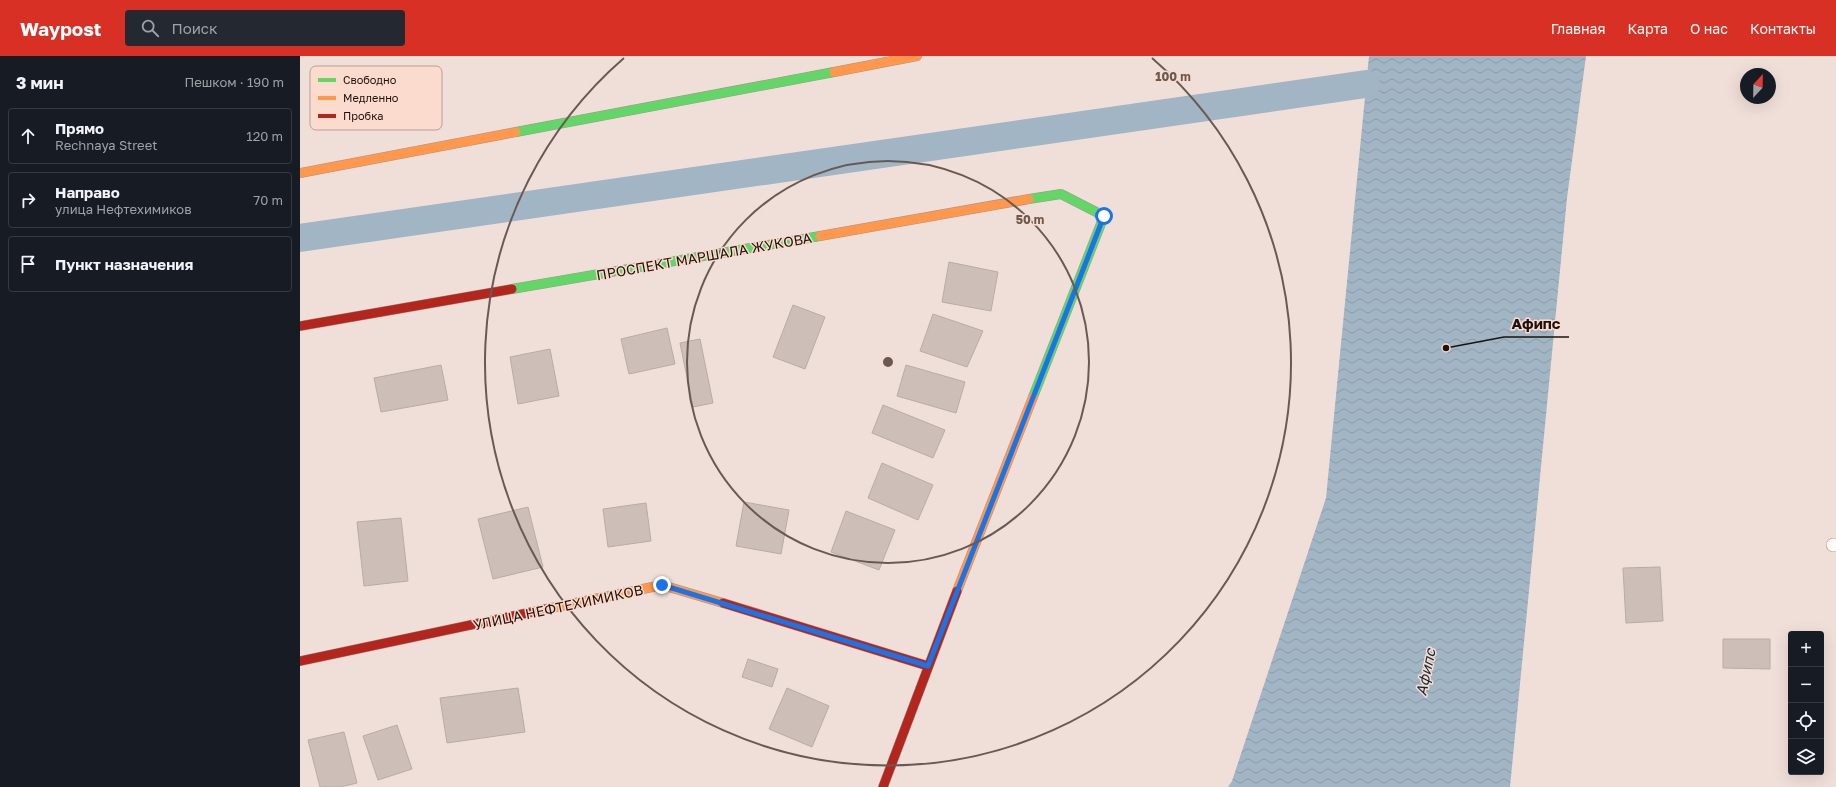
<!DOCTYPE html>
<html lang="ru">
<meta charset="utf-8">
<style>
:root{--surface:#171b24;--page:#242831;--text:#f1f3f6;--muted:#9ea1a6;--line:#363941;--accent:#d93025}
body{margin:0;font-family:"Golos Text",sans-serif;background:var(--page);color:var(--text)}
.controls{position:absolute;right:12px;bottom:12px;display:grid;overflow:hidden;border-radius:4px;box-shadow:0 4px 16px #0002}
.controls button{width:36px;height:36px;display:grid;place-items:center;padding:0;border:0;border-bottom:1px solid var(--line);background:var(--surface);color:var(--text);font:20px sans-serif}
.compass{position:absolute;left:1440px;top:12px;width:36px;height:36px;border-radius:50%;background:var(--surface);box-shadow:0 4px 16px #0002;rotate:22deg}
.stop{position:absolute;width:12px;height:12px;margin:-9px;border:3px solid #1a73e8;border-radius:50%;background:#fff}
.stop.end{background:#1a73e8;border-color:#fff;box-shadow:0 1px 4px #0008}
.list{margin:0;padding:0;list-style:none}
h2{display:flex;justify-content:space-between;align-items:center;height:52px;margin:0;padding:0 16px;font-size:17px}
h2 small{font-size:13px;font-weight:400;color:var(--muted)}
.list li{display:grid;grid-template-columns:26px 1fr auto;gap:12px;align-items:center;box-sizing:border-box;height:56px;margin:0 8px 8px;padding:0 8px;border:1px solid var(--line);border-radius:4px}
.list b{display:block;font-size:15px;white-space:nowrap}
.list p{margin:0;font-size:13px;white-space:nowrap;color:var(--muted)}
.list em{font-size:13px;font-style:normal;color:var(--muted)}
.icon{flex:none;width:22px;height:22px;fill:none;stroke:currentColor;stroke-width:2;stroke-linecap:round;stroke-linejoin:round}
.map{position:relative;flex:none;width:1536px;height:731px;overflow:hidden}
header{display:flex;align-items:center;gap:24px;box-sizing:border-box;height:56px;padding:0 20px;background:var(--accent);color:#fff}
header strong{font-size:19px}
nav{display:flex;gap:22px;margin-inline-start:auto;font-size:14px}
.search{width:280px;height:36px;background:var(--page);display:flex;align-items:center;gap:10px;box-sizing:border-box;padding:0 14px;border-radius:4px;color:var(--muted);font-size:15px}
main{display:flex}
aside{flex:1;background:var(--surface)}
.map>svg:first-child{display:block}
.water{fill:url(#water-waves)}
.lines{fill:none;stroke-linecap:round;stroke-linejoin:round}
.canal{stroke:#a1b5c4;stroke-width:28}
.building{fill:#cdbfb8;stroke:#b9aba5}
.lane-casing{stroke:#a49690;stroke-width:14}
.fast-casing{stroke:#a49690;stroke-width:10}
.slow-casing{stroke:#a49690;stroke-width:10}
.jam-casing{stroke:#a49690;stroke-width:10}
.lane{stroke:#fdfaf9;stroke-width:13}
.fast{stroke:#63d668;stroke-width:9}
.slow{stroke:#ff974d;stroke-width:9}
.jam{stroke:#b3261e;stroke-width:9}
.route{stroke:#1a73e8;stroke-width:5}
.ring{fill:none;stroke:#685a53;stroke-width:2}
.labels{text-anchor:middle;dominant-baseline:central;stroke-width:3;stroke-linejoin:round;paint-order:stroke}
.street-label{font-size:14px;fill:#1f120c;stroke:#fadbce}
.water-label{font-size:15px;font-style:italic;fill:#0d2d3f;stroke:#fadbce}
.key{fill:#fadbce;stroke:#b89f94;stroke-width:1}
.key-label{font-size:11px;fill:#1f120c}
.centre{fill:#685a53;stroke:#fadbce;stroke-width:2}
.ring-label{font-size:12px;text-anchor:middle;font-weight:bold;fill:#685a53;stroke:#fadbce;stroke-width:3;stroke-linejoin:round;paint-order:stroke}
.leader{fill:none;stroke:#1f120c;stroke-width:1.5}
.callout-dot{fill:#1f120c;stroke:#fadbce;stroke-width:1.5}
.callout-label{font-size:15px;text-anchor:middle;font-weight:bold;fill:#1f120c;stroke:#fadbce;stroke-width:3;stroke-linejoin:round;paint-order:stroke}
</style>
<header>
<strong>Waypost</strong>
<div class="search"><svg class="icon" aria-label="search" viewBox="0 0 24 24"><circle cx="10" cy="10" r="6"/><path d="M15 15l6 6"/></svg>Поиск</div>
<nav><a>Главная</a><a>Карта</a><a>О нас</a><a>Контакты</a></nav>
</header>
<main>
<aside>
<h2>3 мин<small>Пешком · 190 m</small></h2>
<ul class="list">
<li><svg class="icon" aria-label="ahead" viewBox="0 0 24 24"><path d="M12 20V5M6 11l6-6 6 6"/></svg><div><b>Прямо</b><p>Rechnaya Street</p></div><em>120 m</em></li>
<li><svg class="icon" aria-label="right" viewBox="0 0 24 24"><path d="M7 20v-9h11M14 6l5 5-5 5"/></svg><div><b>Направо</b><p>улица Нефтехимиков</p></div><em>70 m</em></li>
<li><svg class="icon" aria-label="arrive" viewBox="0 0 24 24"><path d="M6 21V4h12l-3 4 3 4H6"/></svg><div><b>Пункт назначения</b></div></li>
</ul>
</aside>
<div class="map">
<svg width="1536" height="731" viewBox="0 0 1536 731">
<defs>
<pattern id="water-waves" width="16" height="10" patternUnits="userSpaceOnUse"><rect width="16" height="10" fill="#a1b5c4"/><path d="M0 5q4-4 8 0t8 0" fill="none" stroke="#8a9ba7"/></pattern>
</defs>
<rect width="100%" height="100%" fill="#f0dfd8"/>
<!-- water -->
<polygon class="water" points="1069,0 1286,0 1267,142 1210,731 928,731 932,725 1026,442"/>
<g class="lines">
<!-- canal -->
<polyline class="canal" points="0,182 1066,28"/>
</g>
<!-- building -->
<g class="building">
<polygon points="649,206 698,216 691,255 642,246"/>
<polygon points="493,249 525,261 505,313 473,301"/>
<polygon points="633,258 683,275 667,311 620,295"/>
<polygon points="367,272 375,308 329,318 321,283"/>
<polygon points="400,283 413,347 393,351 380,287"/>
<polygon points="250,293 259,340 218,348 210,301"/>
<polygon points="141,309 148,344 81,356 74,322"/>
<polygon points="606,309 665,326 656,357 597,340"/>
<polygon points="583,349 645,374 633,402 572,377"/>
<polygon points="582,407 633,429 618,464 568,442"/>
<polygon points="444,446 489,454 481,498 436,490"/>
<polygon points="346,447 351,485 308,491 303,453"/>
<polygon points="228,451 243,511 193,523 178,463"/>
<polygon points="546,455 595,474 579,514 531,496"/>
<polygon points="101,462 108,525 64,530 57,466"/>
<polygon points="1360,511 1363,565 1326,567 1323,512"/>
<polygon points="1423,583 1470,583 1470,613 1423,612"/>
<polygon points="448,603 478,613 472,631 442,621"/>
<polygon points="218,632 225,676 147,687 140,642"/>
<polygon points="487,632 529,650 512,691 469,673"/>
<polygon points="97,669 112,713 78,724 63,680"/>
<polygon points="44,676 57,727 40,731 20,731 8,684"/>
</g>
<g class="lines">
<defs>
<polyline id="lane" points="1533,489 1536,489"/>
<g id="fast">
<polyline points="216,76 534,16"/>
<polyline points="729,143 761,138 804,160 733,341"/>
<polyline points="212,233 520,180"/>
</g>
<g id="slow">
<polyline points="534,16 617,0"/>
<polyline points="0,117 216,76"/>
<polyline points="520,180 729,143"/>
<polyline points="657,535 733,341"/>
<polyline points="246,553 362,529 423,547"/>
</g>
<g id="jam">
<polyline points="0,270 212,233"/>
<polyline points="423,547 628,610"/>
<polyline points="0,605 246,553"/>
<polyline points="583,731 657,535"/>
</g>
</defs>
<!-- lane casing -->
<use href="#lane" class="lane-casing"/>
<!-- fast casing -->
<use href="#fast" class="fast-casing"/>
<!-- slow casing -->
<use href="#slow" class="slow-casing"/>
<!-- jam casing -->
<use href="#jam" class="jam-casing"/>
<!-- lane -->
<use href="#lane" class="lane"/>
<!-- fast -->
<use href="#fast" class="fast"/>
<!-- slow -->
<use href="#slow" class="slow"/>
<!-- jam -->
<use href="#jam" class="jam"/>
</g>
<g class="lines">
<!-- route -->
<polyline class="route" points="362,529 628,610 804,160"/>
</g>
<!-- distance rings -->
<g class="ring">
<circle cx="588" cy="306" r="201"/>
<path d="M852 2A403 403 0 1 1 324 2"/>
</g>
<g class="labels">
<!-- street labels -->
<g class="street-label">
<text transform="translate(404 200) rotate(-10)">ПРОСПЕКТ МАРШАЛА ЖУКОВА</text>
<text transform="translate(258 551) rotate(-12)">УЛИЦА НЕФТЕХИМИКОВ</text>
</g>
<!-- water labels -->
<g class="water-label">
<text transform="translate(1125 616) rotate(-78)">Афипс</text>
</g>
</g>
<!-- legend -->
<rect x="10" y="10" width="132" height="64" rx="6" class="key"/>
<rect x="18" y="22" width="18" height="4" fill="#63d668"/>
<rect x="18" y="40" width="18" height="4" fill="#ff974d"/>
<rect x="18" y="58" width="18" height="4" fill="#b3261e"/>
<g class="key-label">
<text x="43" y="28">Свободно</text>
<text x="43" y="46">Медленно</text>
<text x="43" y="64">Пробка</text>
</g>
<circle cx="588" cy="306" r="6" class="centre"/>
<g class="ring-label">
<text x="873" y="25">100 m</text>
<text x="730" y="168">50 m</text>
</g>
<!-- callouts -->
<path class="leader" d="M1146 292L1204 281H1269"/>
<circle class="callout-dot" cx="1146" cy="292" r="4"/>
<g class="callout-label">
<text x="1236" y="273">Афипс</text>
</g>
</svg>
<div class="controls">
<button>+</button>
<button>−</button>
<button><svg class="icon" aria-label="locate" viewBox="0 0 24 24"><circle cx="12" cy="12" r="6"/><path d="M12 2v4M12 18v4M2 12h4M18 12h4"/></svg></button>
<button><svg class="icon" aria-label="layers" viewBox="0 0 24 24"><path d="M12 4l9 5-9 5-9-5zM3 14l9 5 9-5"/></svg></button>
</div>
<svg class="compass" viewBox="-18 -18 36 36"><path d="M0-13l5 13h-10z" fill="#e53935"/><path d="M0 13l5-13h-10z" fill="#9ea1a6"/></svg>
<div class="stop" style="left:804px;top:160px"></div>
<div class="stop end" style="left:362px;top:529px"></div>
</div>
</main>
